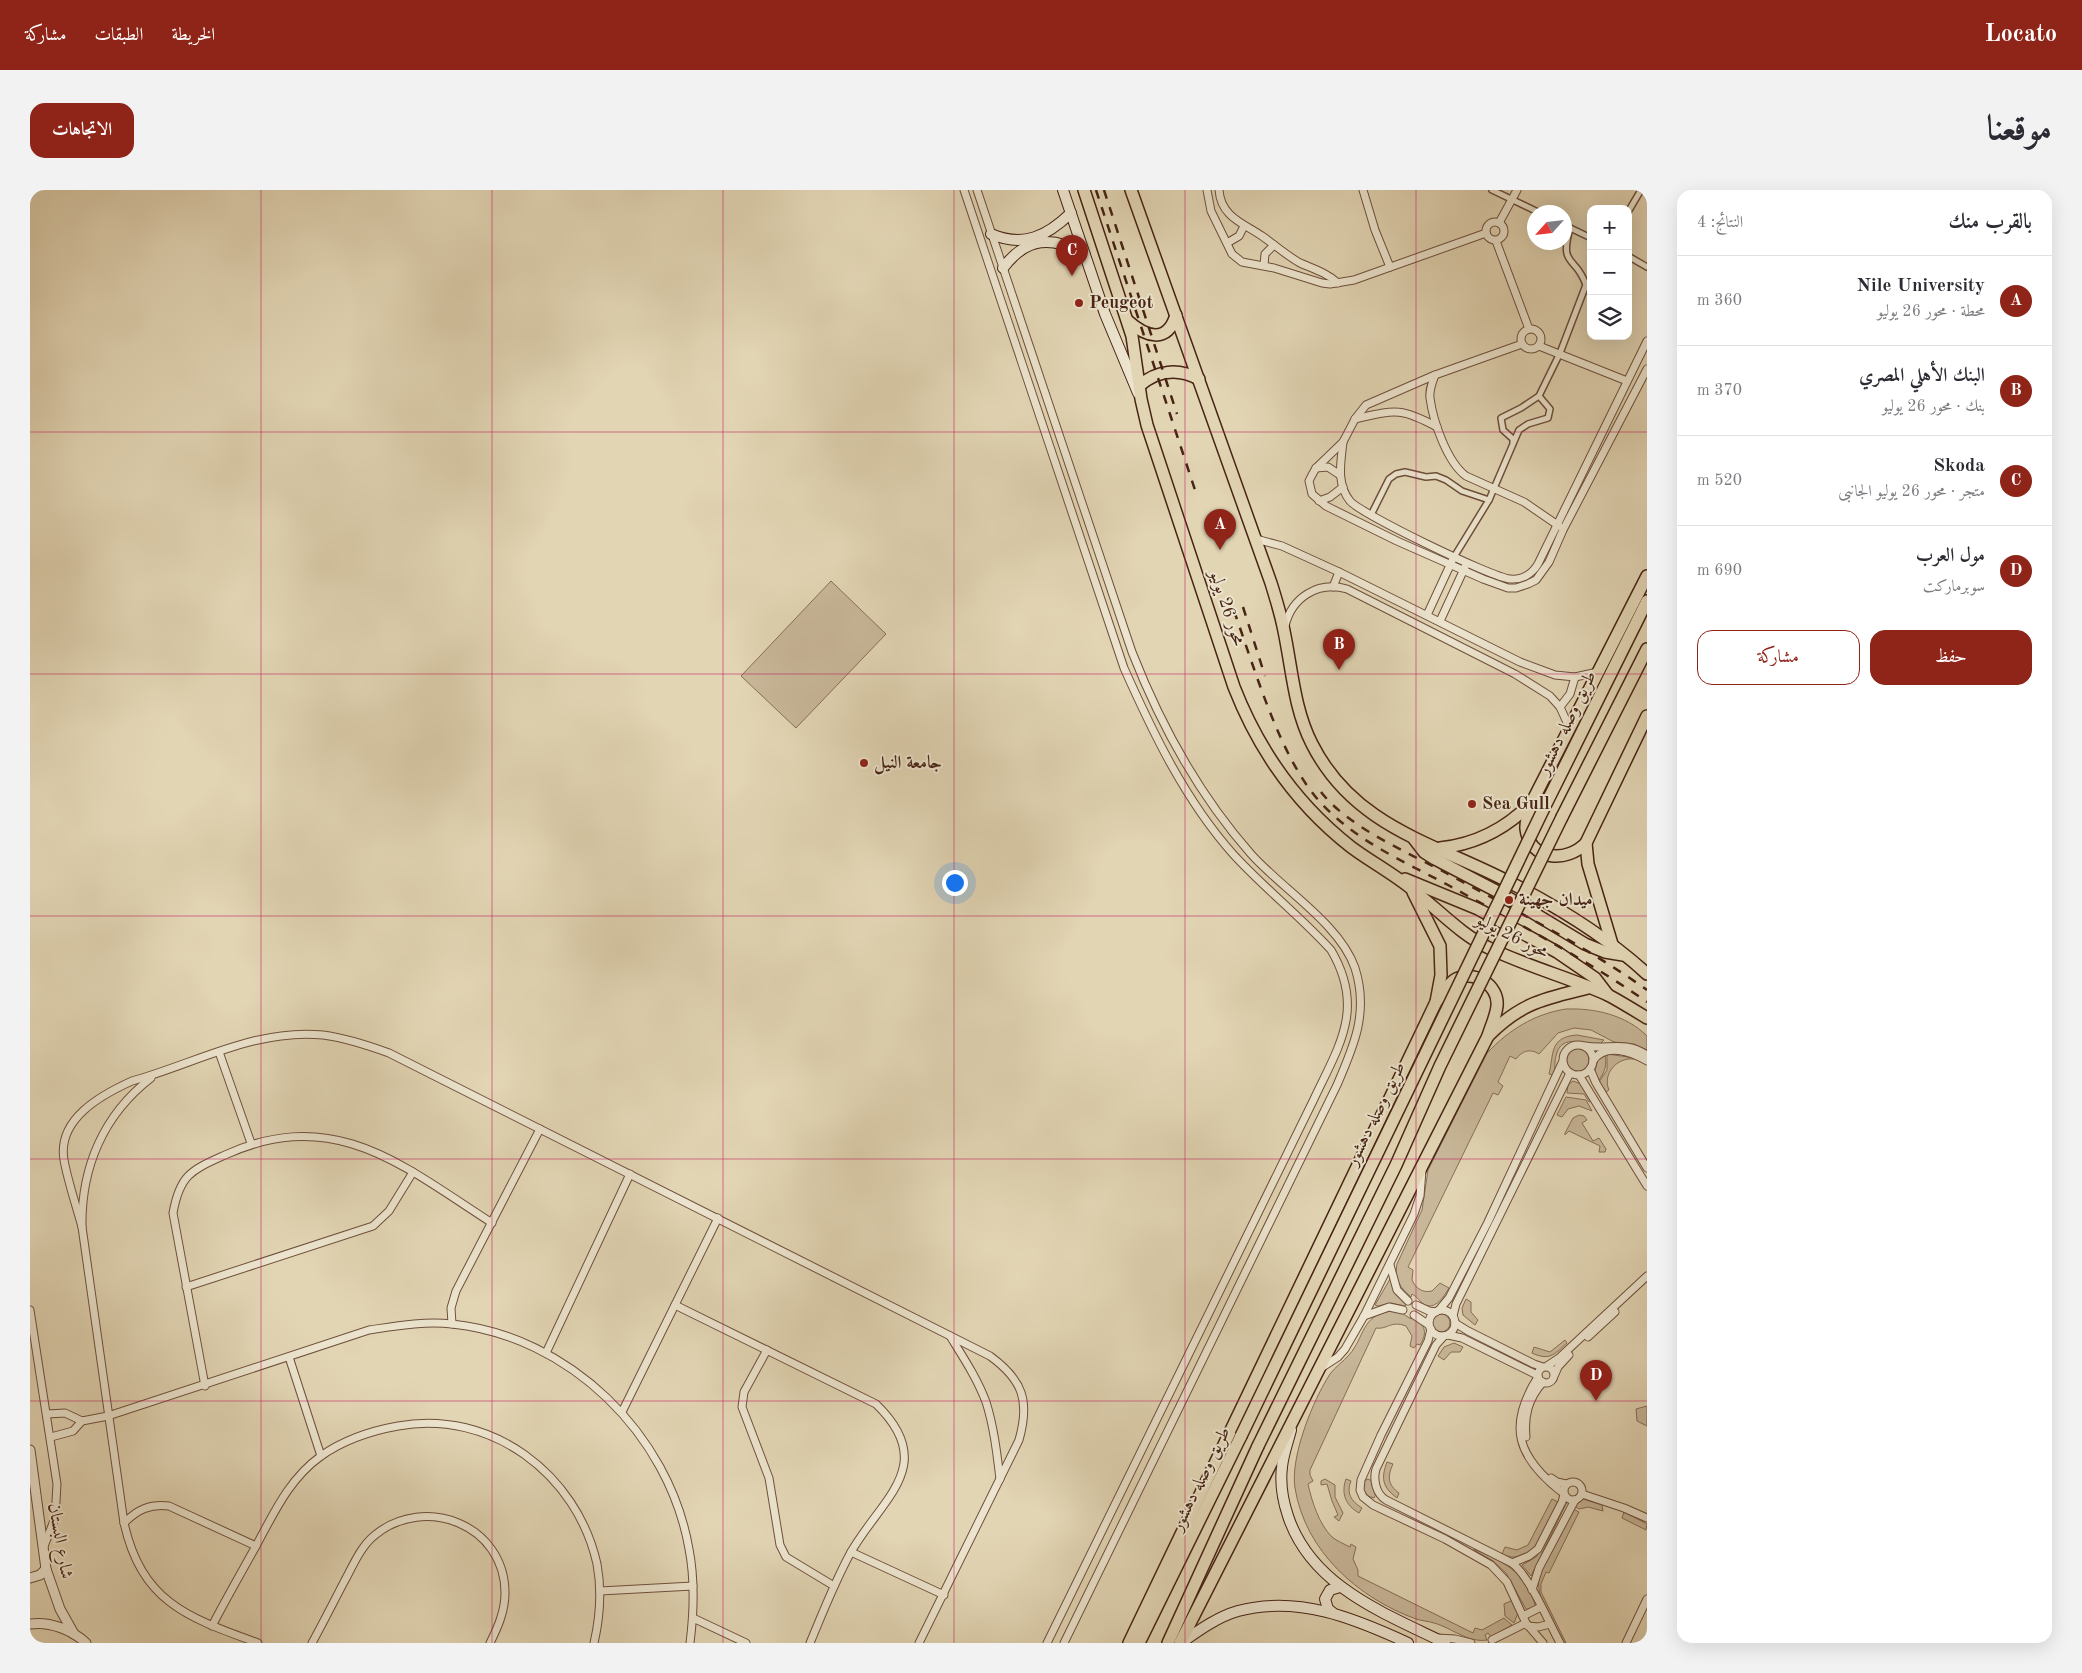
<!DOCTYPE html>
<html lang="ar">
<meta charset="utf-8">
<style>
:root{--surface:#fff;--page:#f2f2f3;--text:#2b2b33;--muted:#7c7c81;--line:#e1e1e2;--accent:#8f2418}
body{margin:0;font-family:"Old Standard TT",Amiri,serif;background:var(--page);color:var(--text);direction:rtl}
.controls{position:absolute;right:15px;top:15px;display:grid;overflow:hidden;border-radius:10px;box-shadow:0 5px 20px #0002}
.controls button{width:45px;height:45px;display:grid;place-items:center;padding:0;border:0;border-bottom:1px solid var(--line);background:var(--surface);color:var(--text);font:25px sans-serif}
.compass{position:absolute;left:1497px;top:15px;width:45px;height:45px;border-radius:50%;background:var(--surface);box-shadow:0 5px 20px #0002;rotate:243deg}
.you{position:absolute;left:924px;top:692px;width:18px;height:18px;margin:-12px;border:4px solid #fff;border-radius:50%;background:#1a73e8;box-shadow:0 0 0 8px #1a73e833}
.badge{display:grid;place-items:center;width:32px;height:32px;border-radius:50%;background:var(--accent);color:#fff;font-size:16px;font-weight:700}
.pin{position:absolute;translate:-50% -41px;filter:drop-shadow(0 1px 2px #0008)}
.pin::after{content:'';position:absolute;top:26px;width:18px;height:15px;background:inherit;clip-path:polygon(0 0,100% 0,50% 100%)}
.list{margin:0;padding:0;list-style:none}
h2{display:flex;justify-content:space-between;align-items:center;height:65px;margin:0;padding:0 20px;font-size:21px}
h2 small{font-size:16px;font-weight:400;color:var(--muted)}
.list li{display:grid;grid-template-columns:32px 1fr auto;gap:15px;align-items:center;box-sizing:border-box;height:90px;padding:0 20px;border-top:1px solid var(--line)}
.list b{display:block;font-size:19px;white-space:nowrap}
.list p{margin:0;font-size:16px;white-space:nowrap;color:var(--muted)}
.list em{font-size:16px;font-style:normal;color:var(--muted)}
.actions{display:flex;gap:10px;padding:15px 20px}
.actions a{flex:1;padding:11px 0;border:1px solid var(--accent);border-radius:15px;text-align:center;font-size:18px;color:var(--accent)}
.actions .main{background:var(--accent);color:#fff}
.icon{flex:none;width:28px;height:28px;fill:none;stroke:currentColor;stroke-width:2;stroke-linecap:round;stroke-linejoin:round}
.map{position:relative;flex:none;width:1617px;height:1453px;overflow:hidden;direction:ltr;border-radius:15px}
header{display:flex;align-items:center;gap:30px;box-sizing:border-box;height:70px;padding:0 25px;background:var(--accent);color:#fff}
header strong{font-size:24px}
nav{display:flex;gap:28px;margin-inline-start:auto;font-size:18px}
.intro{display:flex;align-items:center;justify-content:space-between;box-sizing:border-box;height:120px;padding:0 30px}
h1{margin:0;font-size:35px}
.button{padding:12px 22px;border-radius:15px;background:var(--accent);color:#fff;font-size:18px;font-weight:700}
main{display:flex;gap:30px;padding:0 30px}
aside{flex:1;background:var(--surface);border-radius:15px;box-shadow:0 5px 20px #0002}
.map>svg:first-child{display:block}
.green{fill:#c8b799;stroke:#886e56}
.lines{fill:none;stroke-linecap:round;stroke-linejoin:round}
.pedestrian-casing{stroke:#6e503c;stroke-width:8}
.minor-casing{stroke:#6e503c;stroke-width:9}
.tertiary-casing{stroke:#6e503c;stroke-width:11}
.secondary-casing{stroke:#472414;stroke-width:12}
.primary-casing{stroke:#472414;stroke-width:14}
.trunk-casing{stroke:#472414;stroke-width:14}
.pedestrian{stroke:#ece4ce;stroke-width:5}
.minor{stroke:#ece4ce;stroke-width:7}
.tertiary{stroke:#ece4ce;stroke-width:9}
.secondary{stroke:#ece4ce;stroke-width:10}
.primary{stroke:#e2d5b4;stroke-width:11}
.trunk{stroke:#e2d5b4;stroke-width:11}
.rail{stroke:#472414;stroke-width:2.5;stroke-dasharray:9 9;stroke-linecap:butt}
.primary-bridge-casing{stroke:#472414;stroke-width:14;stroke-linecap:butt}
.primary-bridge{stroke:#e2d5b4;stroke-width:11}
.grid{fill:none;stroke:#c2185b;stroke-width:1;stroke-opacity:0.55}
.poi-dot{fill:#8f2418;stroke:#ece4ce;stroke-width:2}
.labels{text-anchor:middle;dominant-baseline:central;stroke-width:4;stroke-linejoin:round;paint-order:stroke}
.poi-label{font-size:18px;font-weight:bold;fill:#472414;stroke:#ece4ce;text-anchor:start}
.street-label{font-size:18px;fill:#472414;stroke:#ece4ce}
</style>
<header>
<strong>Locato</strong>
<nav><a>الخريطة</a><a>الطبقات</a><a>مشاركة</a></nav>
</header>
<div class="intro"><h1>موقعنا</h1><a class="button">الاتجاهات</a></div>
<main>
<aside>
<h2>بالقرب منك<small>النتائج: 4</small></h2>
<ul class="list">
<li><span class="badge">A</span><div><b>Nile University</b><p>محطة · محور 26 يوليو</p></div><em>360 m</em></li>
<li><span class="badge">B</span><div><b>البنك الأهلي المصري</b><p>بنك · محور 26 يوليو</p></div><em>370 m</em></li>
<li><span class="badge">C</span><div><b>Skoda</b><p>متجر · محور 26 يوليو الجانبى</p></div><em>520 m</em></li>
<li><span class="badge">D</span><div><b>مول العرب</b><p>سوبرماركت</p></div><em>690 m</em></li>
</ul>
<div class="actions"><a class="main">حفظ</a><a>مشاركة</a></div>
</aside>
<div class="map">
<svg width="1617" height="1453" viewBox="0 0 1617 1453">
<rect width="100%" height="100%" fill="#e2d5b4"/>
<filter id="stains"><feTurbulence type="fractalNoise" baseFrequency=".004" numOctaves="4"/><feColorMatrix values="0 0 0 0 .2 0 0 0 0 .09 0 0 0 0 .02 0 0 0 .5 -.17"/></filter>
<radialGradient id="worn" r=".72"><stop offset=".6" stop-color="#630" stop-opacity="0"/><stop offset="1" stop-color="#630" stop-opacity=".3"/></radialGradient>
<!-- green -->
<g class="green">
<polygon points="801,391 856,444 766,538 711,486"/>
<path d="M1536,819C1565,818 1596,825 1617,846V860L1604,854L1584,852L1561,840L1544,838L1528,843L1509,864C1500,858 1492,861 1486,869L1480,866L1468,892L1473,896L1468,905L1463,903L1378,1077L1383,1080L1382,1090C1386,1099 1393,1103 1402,1101L1410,1093L1419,1098C1413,1108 1403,1124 1390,1111C1388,1109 1387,1107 1382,1104L1381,1107C1370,1098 1364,1088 1367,1074L1392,1020L1398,980L1457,863C1479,840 1504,824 1536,819Z"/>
<path d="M1547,845L1574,850L1570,854C1556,855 1531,842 1526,866C1524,873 1526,878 1523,885L1519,884C1524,864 1519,847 1547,845Z"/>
<circle cx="1547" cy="870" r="12"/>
<path d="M1577,864L1605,868L1604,869C1587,867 1572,884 1579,900L1576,902L1569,892L1577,880Z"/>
<path d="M1575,865C1577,874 1575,882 1569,890L1565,881L1568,869Z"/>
<polygon points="1543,891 1551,894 1561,911 1559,912 1554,904 1537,903 1538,895"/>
<polygon points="1536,907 1556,910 1562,921 1549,916 1538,919 1532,927 1527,925"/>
<polygon points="1549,925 1554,926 1557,930 1552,933 1563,951 1569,948 1576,959 1575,962 1569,962 1570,956 1539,941 1535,945 1535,943 1543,928"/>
<polygon points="1360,1089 1367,1106 1377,1112 1375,1116 1361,1113 1348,1116 1345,1115"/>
<polygon points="1436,1109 1441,1112 1441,1122 1448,1130 1445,1135 1433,1125 1432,1118"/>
<path d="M1361,1121L1372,1123L1381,1129L1383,1127C1395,1135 1398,1142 1390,1155L1387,1154L1384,1158L1380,1156L1382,1146L1376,1136C1361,1130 1357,1140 1346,1138L1280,1280V1285L1283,1291L1278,1294C1282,1312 1289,1334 1302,1347C1307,1351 1314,1354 1320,1357L1321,1354L1326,1357L1323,1369L1328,1380V1386L1443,1443L1445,1438L1452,1440L1474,1428L1482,1435L1461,1447L1458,1443L1455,1445L1457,1450C1438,1453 1422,1438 1404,1433C1398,1431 1392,1431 1386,1429C1328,1408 1275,1361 1265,1298C1260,1267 1283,1210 1300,1184C1306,1176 1313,1172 1319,1165C1335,1147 1331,1125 1361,1121Z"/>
<circle cx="1411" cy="1133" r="9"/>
<path d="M1535,1150L1537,1153C1524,1165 1519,1171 1502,1163L1504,1157L1520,1162Z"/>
<polygon points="1424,1153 1433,1157 1430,1162 1421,1162 1414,1170 1408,1166 1414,1157"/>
<polygon points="1617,1216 1617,1236 1607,1231 1606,1219"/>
<path d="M1357,1272L1363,1274C1357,1287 1358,1295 1369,1303L1367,1308C1352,1297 1351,1288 1357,1272Z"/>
<polygon points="1295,1289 1305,1295 1305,1307 1313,1323 1309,1331 1304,1327 1308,1325 1302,1311 1297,1294 1291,1295 1291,1291"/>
<path d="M1316,1289L1321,1291C1316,1303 1321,1311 1332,1318L1329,1323C1315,1315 1311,1303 1316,1289Z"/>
<polygon points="1338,1289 1342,1291 1346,1304 1344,1308 1338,1306 1333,1299 1334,1291"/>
<path d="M1522,1309L1528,1312L1506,1356C1497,1367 1484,1370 1472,1364L1475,1357L1487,1360L1498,1355Z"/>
<polygon points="1553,1309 1572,1315 1573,1321 1558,1317 1549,1319 1544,1316 1547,1312"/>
<polygon points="1536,1312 1537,1312 1501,1386 1492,1375 1506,1367 1510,1361"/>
<path d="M1543,1319L1549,1322L1519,1383L1516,1382L1511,1394V1402L1536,1453H1534C1524,1433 1503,1408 1510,1384Z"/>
<polygon points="1594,1322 1617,1334 1616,1340 1592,1328"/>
<path d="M1444,1359C1466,1369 1486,1376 1498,1399C1501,1405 1505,1410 1505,1417L1500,1420L1496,1419L1476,1383L1463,1371L1444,1360Z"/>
<polygon points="1483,1410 1488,1423 1484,1433 1475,1426 1474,1414"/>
</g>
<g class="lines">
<defs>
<g id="pedestrian">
<polyline points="1462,0 1508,22"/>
<polyline points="1598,22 1611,0"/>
<polyline points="1534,35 1561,48"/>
<path d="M1540,38C1529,78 1546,65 1556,95"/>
<polyline points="1598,66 1617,77"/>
<polyline points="1509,206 1530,163 1556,95 1561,92"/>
<polyline points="1341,325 1359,289 1366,284 1375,282 1396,287 1406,286 1416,290 1432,301 1459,310"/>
<polyline points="1424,367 1459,310 1489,240 1498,234 1518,228 1520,219 1509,206 1491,218 1471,228 1473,240 1483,249 1483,254"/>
</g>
<g id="minor">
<path d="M934,0L1094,478C1123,543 1155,610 1203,664C1234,698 1270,726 1301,760C1335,818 1310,854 1284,909L1017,1453"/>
<path d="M947,0L1102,462C1131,536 1168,604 1221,664C1252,699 1310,734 1325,778C1339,822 1324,856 1307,895L1034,1453"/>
<polyline points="1177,0 1181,21 1202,64 1212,72 1244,78 1292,93 1300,94 1324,90 1456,43"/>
<path d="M1189,0C1191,27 1213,33 1232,46C1245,55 1256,65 1270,73C1284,79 1297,83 1308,93"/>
<polyline points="1333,0 1345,40 1360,77"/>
<circle cx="1465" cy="41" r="9"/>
<polyline points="1469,33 1487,0"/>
<polyline points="1466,51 1499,139"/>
<polyline points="1197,53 1209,46 1214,36"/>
<polyline points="1234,75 1235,64 1244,55"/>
<circle cx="1501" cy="149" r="10"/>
<polyline points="1492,154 1405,185 1336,215 1325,229 1313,252 1286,278 1282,285 1279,291 1282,304 1296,316 1367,351 1453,389 1478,398 1486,398 1498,394 1506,390 1519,372 1533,340 1617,179"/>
<polyline points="1509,156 1597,191"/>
<path d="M1405,185C1402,193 1399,200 1400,208C1403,231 1417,272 1436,286L1494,312L1529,336"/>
<path d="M1325,229C1365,220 1370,217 1407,237"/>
<path d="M1313,252C1311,271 1306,294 1320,311C1331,324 1461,387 1480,389C1492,390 1502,384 1508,374L1617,151"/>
<polyline points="1286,278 1298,277 1310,285"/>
<polyline points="1289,311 1300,307 1313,297"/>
<polyline points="1226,349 1252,356 1309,382 1490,472 1525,485 1545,487 1568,482"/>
<polyline points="1303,397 1309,382"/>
<polyline points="1397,425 1422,371"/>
<polyline points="1410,431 1435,377"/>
<path d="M1255,436C1262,407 1288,391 1317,399L1485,484L1520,506L1530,517L1540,539"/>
<polyline points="1530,517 1540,504 1545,487"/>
<circle cx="1548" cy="870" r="15"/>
<path d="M1555,856C1579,860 1593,850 1617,865"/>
<polyline points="189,862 221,953"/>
<path d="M1563,871C1575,852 1602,862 1617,871"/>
<polyline points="1560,879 1566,893 1617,978"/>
<polyline points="1549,885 1617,996"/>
<path d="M121,888C73,925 51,978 52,1037L94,1333C112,1413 159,1428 228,1453"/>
<path d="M52,1037C46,1015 38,992 34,970C27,929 71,905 102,891C164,874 226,838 293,845C316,848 337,855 359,863L960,1166C993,1190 1000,1211 989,1250L889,1453"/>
<polyline points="1360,1075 1367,1100 1378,1111"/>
<polyline points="156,1097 343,1036 359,1021 383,982"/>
<path d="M645,1115L846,1214C909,1275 852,1308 821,1362C805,1391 793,1422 780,1453"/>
<polyline points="1386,1115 1399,1121 1406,1122"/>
<circle cx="1412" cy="1133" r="13"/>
<polyline points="0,1120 27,1294 25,1328 13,1359"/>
<polyline points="1409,1120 1419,1108 1458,1032 1532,873"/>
<polyline points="1384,1125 1399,1135"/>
<polyline points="1334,1126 1359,1117 1373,1120"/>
<polyline points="1423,1126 1426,1114 1540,883"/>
<polyline points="1425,1133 1438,1141 1504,1174 1513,1177"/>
<polyline points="422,1134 421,1118 426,1101 510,939"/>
<polyline points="1401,1139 1398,1151 1351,1245 1331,1290 1330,1300 1333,1307 1343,1315 1415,1349 1461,1375 1477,1392 1496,1433 1513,1453"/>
<polyline points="1418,1145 1432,1148 1507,1185"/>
<path d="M920,1146C933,1167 947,1188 956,1212C964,1237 967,1264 970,1289"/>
<path d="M1414,1146L1406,1155L1346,1279C1343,1290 1346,1304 1356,1310L1482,1373C1500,1387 1518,1431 1530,1453"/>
<polyline points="1558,1147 1585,1122"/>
<polyline points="737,1160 714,1202 712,1217 739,1288 750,1355 756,1367 804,1396"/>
<polyline points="516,1163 600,984"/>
<polyline points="259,1167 291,1266"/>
<polyline points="1517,1176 1529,1168 1617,1086"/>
<circle cx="1516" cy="1185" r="8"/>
<polyline points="1291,1178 1308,1167 1315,1159 1334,1126 1384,1024 1390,1006 1392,980"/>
<polyline points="1525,1184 1528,1177 1539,1165"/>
<path d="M1508,1187C1476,1237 1488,1268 1533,1303"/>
<path d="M175,1196L143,1023C150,984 162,980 195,965C305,915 373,976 462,1033"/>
<polyline points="592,1222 688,1028"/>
<path d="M17,1224L35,1223L52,1231L78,1226L339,1140C366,1136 394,1131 422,1134C539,1146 639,1244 659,1359C665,1390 664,1421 660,1453"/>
<polyline points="21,1247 43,1241 52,1231"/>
<path d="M1496,1247C1494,1226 1498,1209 1513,1192"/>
<polyline points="1521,1288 1527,1292 1536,1294"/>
<circle cx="1543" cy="1301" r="9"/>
<polyline points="1552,1304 1594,1318 1617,1328"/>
<path d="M94,1333C108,1319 120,1314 139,1316L226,1356"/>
<polyline points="821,1362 914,1405"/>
<polyline points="1482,1373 1499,1366 1508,1359 1532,1312 1534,1305"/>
<polyline points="1502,1400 1509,1378 1545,1310"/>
<polyline points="570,1401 663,1396"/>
<polyline points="1493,1426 1511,1417"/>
<polyline points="663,1428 716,1453"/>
<path d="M182,1436C196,1409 211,1383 226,1356C244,1323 259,1289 291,1266C315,1249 340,1241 368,1236C461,1219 547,1284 567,1374C572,1401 570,1427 564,1453"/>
<polyline points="1498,1436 1508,1437 1520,1434"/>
<polyline points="1407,1448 1425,1449 1441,1453"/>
<polyline points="1462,1450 1496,1433"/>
<path d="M282,1453C293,1433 303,1413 314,1392C323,1376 330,1357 345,1345C395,1304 475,1335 475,1403C475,1421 468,1437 460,1453"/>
<polyline points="1596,1453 1617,1409"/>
</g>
<g id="tertiary">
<polyline points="0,1260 16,1379 30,1419 44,1444"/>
<polyline points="0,1388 10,1385 16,1379"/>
<path d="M0,1434C20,1431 42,1440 56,1453"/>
</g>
<g id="secondary">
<polyline points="1033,0 1075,124 1108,203"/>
<path d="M961,44C994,58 1017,46 1041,23"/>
<path d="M973,78C996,47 1023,45 1055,65"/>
<path d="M1261,1240C1258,1252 1253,1265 1252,1277C1250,1293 1253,1311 1258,1326C1281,1396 1354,1423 1415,1453"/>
<polyline points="1303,1423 1298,1419 1295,1409 1300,1400 1310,1397"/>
<path d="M1151,1453C1168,1441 1187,1427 1208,1421C1268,1405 1324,1428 1378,1453"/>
</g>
<g id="primary">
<path d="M1617,386L1502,612C1500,620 1495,630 1496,639C1500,671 1537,673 1556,653L1617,526"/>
<polyline points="1514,618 1617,411"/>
<polyline points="1532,627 1617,459"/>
<path d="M1099,1453L1406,812C1412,805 1418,793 1426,789C1444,780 1469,795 1467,816C1466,826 1461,836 1458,846L1150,1453"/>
<polyline points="1109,1453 1211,1246"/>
<polyline points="1138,1453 1228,1256"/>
</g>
<g id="trunk">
<path d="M1054,0L1102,146L1111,209L1117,235L1204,497C1229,561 1266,614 1321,657C1341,672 1364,684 1383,700C1409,720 1431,745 1461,759C1499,777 1540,788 1578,805C1591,812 1604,820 1617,828"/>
<path d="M1101,0L1241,393C1246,409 1251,425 1254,441C1262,479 1264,519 1282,554C1324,637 1404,653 1479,692C1528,717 1577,747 1617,784"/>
<path d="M1098,131C1115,146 1137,155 1146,125"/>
<path d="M1109,196C1127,180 1148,178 1169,189"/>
<polyline points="1384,649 1394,662 1405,669 1472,704 1555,754 1575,762 1593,765"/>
<polyline points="1556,653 1558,674 1582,754"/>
<path d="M1410,658C1447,654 1476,639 1502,612"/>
<polyline points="1375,689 1448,719 1527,762 1565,788 1578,805"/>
<polyline points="1383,702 1410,756 1411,785 1406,812"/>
<path d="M1458,846C1492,812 1514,809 1558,798"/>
</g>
</defs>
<!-- pedestrian casing -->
<use href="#pedestrian" class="pedestrian-casing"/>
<!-- minor casing -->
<use href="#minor" class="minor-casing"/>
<!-- tertiary casing -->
<use href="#tertiary" class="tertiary-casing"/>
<!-- secondary casing -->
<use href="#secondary" class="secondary-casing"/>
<!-- primary casing -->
<use href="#primary" class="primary-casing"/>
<!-- trunk casing -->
<use href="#trunk" class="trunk-casing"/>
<!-- pedestrian -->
<use href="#pedestrian" class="pedestrian"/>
<!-- minor -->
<use href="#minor" class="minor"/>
<!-- tertiary -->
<use href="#tertiary" class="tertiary"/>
<!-- secondary -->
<use href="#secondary" class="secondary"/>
<!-- primary -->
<use href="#primary" class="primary"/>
<!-- trunk -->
<use href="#trunk" class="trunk"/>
<!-- rail -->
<g class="rail">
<polyline points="1066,0 1166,303"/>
<polyline points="1074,0 1147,224"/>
<polyline points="1213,417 1235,486"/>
<path d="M1204,421C1225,479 1250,569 1291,613C1326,651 1373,671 1418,695C1485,732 1554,768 1617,812"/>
<path d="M1291,602C1318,637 1377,662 1416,683C1484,720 1554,755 1617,800"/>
</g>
<defs>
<g id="primary-bridge">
<polyline points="1211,1246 1514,618"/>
<polyline points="1228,1256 1366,975 1410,876 1532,627"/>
</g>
</defs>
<!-- primary-bridge casing -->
<use href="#primary-bridge" class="primary-bridge-casing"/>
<!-- primary-bridge -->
<use href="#primary-bridge" class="primary-bridge"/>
</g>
<!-- grid -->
<path class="grid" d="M231,0V1453M462,0V1453M693,0V1453M924,0V1453M1155,0V1453M1386,0V1453M0,242H1617M0,484H1617M0,726H1617M0,969H1617M0,1211H1617"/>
<!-- markers -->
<g class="poi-dot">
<circle cx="1049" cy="113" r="5"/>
<circle cx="834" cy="573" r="5"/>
<circle cx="1442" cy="614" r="5"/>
<circle cx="1479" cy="710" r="5"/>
</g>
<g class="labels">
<!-- poi labels -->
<g class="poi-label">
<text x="1059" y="113">Peugeot</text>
<text x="844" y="573">جامعة النيل</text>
<text x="1452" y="614">Sea Gull</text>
<text x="1489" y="710">ميدان جهينة</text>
</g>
<!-- street labels -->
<g class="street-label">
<text transform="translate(1197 418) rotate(72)">محور 26 يوليو</text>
<text transform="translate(1537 533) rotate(-64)">طريق وصله دهشور</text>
<text transform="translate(1482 746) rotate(27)">محور 26 يوليو</text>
<text transform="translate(1346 924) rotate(-64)">طريق وصله دهشور</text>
<text transform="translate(1171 1289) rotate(-64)">طريق وصله دهشور</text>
<text transform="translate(30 1351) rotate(80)">شارع البستان</text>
</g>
</g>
<rect width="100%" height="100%" filter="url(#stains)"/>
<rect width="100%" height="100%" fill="url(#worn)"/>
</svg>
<div class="controls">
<button>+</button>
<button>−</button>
<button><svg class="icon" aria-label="layers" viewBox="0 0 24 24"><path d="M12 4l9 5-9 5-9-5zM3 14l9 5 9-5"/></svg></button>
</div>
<svg class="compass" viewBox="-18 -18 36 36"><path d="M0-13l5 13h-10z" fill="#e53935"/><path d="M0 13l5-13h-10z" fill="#7c7c81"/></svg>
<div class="you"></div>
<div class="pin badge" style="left:1190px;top:360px">A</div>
<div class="pin badge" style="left:1309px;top:480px">B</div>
<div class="pin badge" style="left:1042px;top:86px">C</div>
<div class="pin badge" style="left:1566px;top:1211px">D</div>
</div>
</main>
